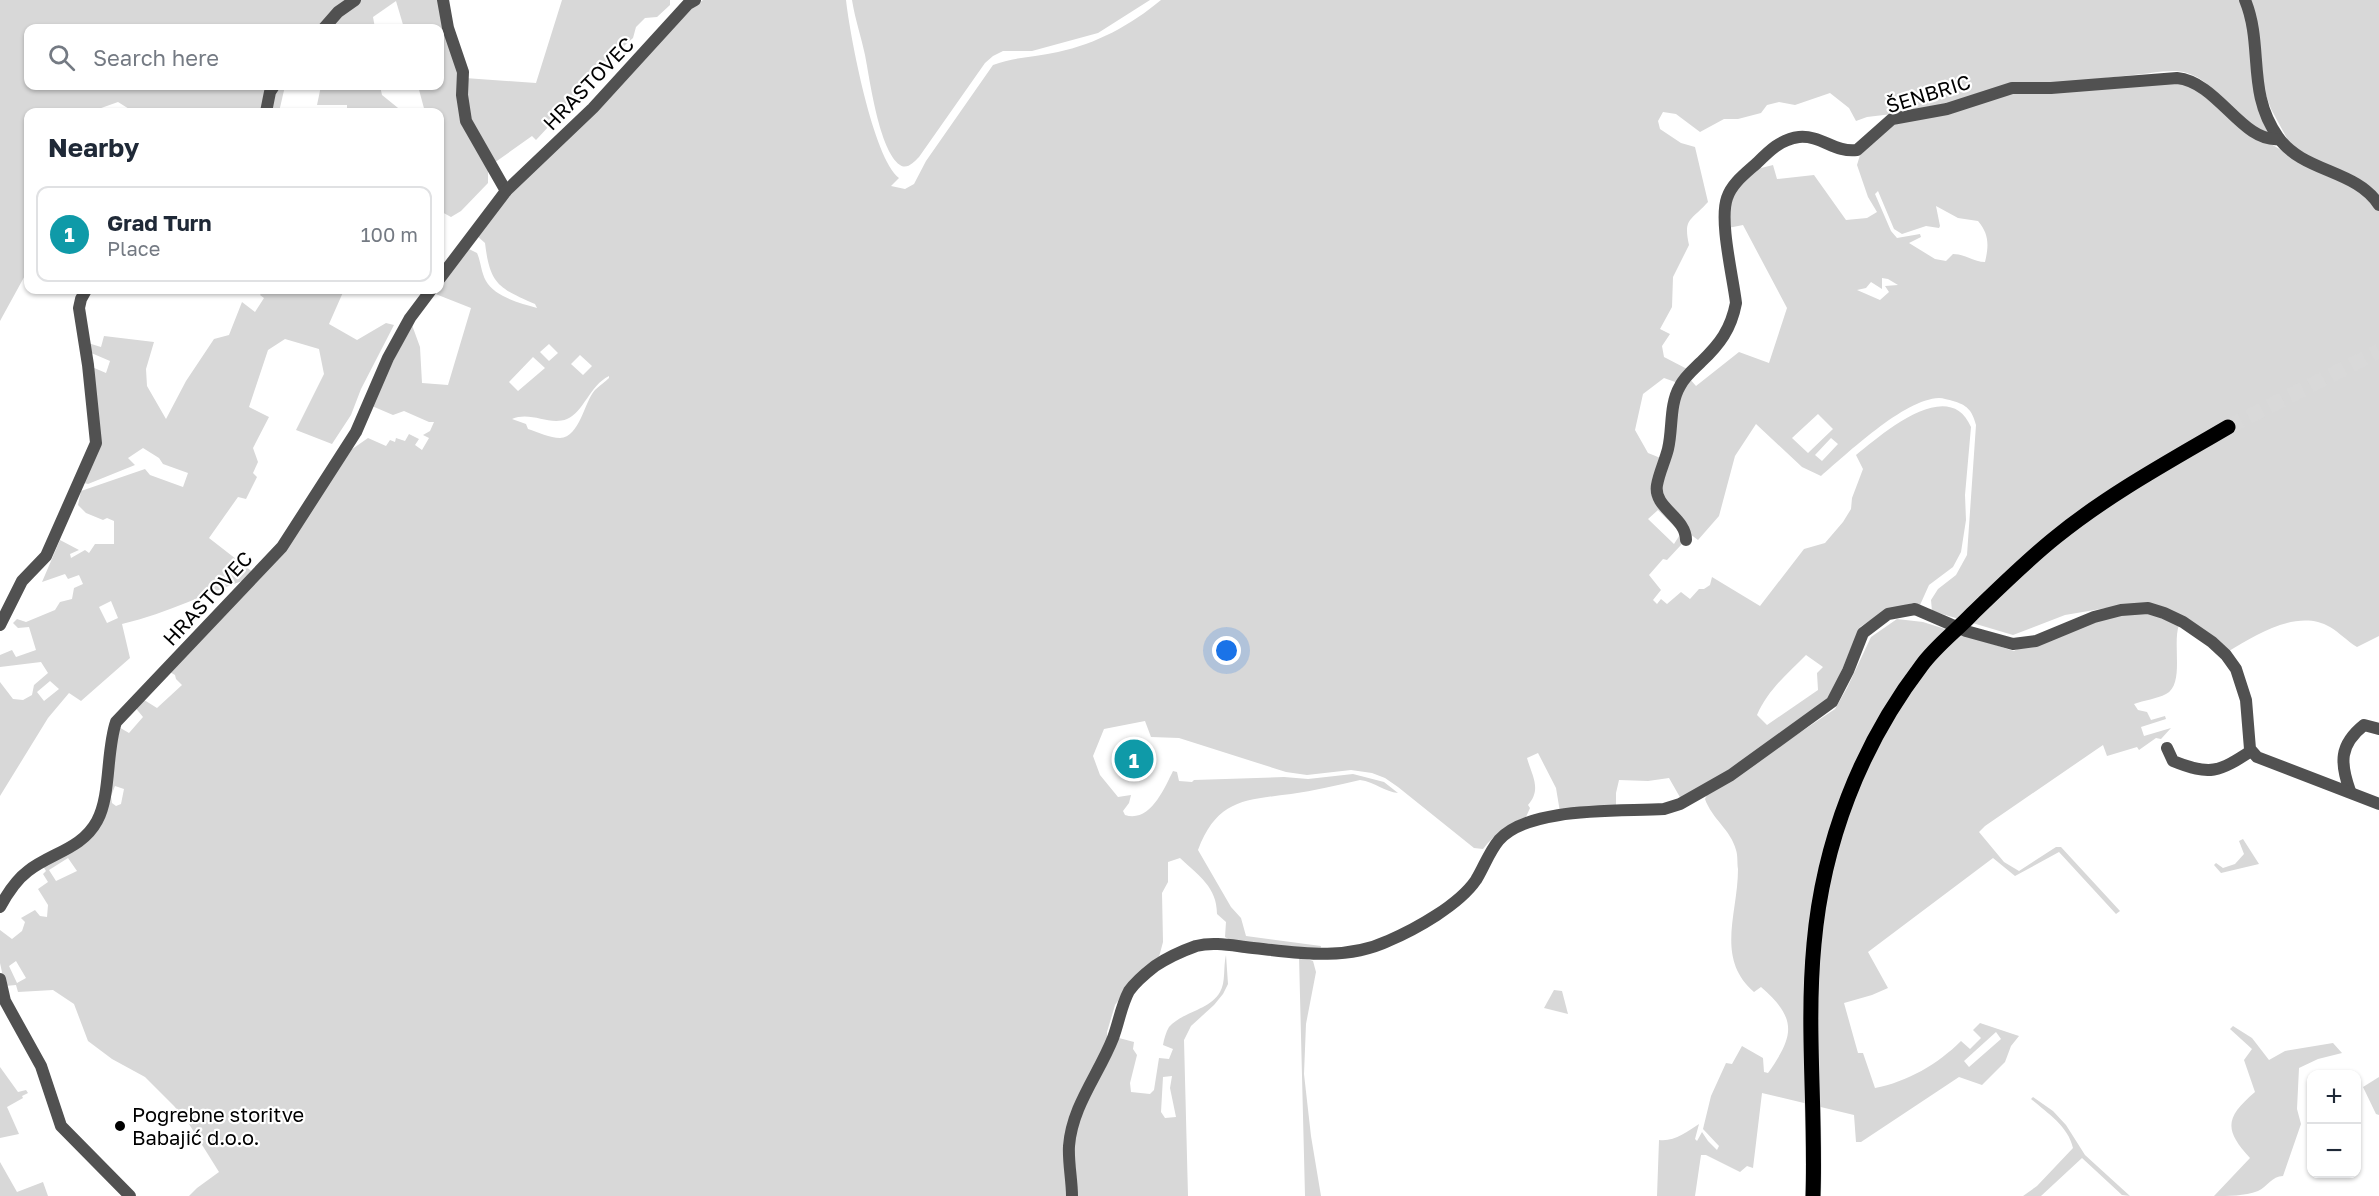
<!DOCTYPE html>
<meta charset="utf-8">
<style>
:root{--surface:#fff;--page:#f2f2f3;--text:#1f2937;--muted:#747a83;--line:#e0e1e3;--accent:#000}
body{margin:0;font-family:"Golos Text",sans-serif;background:var(--page);color:var(--text)}
.controls{position:absolute;right:18px;bottom:18px;display:grid;overflow:hidden;border-radius:12px;box-shadow:0 2px 4px #0004}
.controls button{width:54px;height:54px;display:grid;place-items:center;padding:0;border:0;border-bottom:2px solid var(--line);background:var(--surface);color:var(--text);font:30px sans-serif}
.you{position:absolute;left:1227px;top:651px;width:21px;height:21px;margin:-15px;border:4px solid #fff;border-radius:50%;background:#1a73e8;box-shadow:0 0 0 9px #1a73e833}
.badge{display:grid;place-items:center;width:39px;height:39px;border-radius:50%;background:var(--accent);color:#fff;font-size:20px;font-weight:700}
.pin{position:absolute;translate:-50% -50%;border:3px solid #fff;box-shadow:0 2px 6px #0006}
.list{margin:0;padding:0;list-style:none}
h2{display:flex;justify-content:space-between;align-items:center;height:78px;margin:0;padding:0 24px;font-size:26px}
h2 small{font-size:20px;font-weight:400;color:var(--muted)}
.list li{display:grid;grid-template-columns:39px 1fr auto;gap:18px;align-items:center;box-sizing:border-box;height:96px;margin:0 12px 12px;padding:0 12px;border:2px solid var(--line);border-radius:12px}
.list b{display:block;font-size:22px;white-space:nowrap}
.list p{margin:0;font-size:20px;white-space:nowrap;color:var(--muted)}
.list em{font-size:20px;font-style:normal;color:var(--muted)}
.icon{flex:none;width:33px;height:33px;fill:none;stroke:currentColor;stroke-width:2;stroke-linecap:round;stroke-linejoin:round}
.map{position:relative;flex:none;width:2379px;height:1196px;overflow:hidden}
.search{position:absolute;background:var(--surface);box-shadow:0 2px 4px #0004;left:24px;top:24px;width:420px;height:66px;display:flex;align-items:center;gap:15px;box-sizing:border-box;padding:0 21px;border-radius:12px;color:var(--muted);font-size:22px}
.panel{position:absolute;background:var(--surface);box-shadow:0 2px 4px #0004;left:24px;top:108px;width:420px;height:186px;border-radius:12px}
.map>svg:first-child{display:block}
.green{fill:#d8d8d8;fill-rule:evenodd}
.lines{fill:none;stroke-linecap:round;stroke-linejoin:round}
.major-tunnel{stroke:#d9d9d9;stroke-width:15;stroke-dasharray:15 8;stroke-linecap:butt}
.major-casing{stroke:#dbdbdb;stroke-width:16}
.minor{stroke:#515151;stroke-width:12}
.major{stroke:#000;stroke-width:15}
.poi-dot{fill:#000;stroke:#fff;stroke-width:2}
.labels{text-anchor:middle;dominant-baseline:central;stroke-width:4.5;stroke-linejoin:round;paint-order:stroke}
.street-label{font-size:20px;fill:#000;stroke:#fff}
.poi-label{font-size:20px;fill:#000;stroke:#fff;text-anchor:start}
</style>
<div class="map">
<svg width="2379" height="1196" viewBox="0 0 2379 1196">
<rect width="100%" height="100%" fill="#fff"/>
<!-- green -->
<g class="green">
<polygon points="0,0 349,0 320,28 28,28 28,86 270,86 264,112 134,112 118,102 90,112 28,112 28,270 0,321"/>
<polygon points="359,0 439,0 457,61 459,94 488,166 488,183 461,211 451,217 440,211 440,112 425,112 418,86 440,86 440,28 404,28 396,1 373,17 375,28 339,27 338,28 327,28"/>
<polygon points="562,0 670,0 670,5 657,17 645,18 636,27 633,38 589,77 578,95 536,140 532,136 494,163 468,118 465,78 536,83"/>
<path d="M703,0H846C850,36 873,158 899,178L891,186L905,189L914,184L926,161L993,65C1013,57 1036,57 1058,52C1096,44 1131,25 1161,0H2239L2250,24L2251,71L2267,132C2234,123 2220,83 2187,73C2172,68 2149,74 2133,75C2043,83 1956,107 1867,117L1856,121L1849,108L1830,93L1795,105L1779,102L1767,105L1761,113L1738,119H1724L1700,132L1676,114L1663,112L1658,121L1660,129L1681,143L1695,147L1708,202C1691,221 1683,218 1689,245L1673,277L1672,307L1660,329L1670,334L1662,346L1664,357L1689,370L1678,383L1664,378L1643,394L1635,430L1648,453L1663,459L1654,485L1683,536L1681,545L1667,560L1663,559L1649,575L1661,590L1653,600L1657,604L1661,599L1667,604L1681,592L1690,599L1699,589H1704L1710,585L1712,577L1760,606L1804,549L1825,543L1843,522L1851,509L1852,498L1863,469L1856,455C1882,434 1949,375 1971,427L1965,495L1966,520L1961,552L1953,567L1929,585L1920,605L1912,603L1883,612L1860,627L1838,679L1834,706L1681,799L1669,778L1648,781L1619,780L1616,793V806L1560,812L1556,788L1538,753L1527,758C1532,776 1542,789 1528,805L1530,808L1526,817C1508,824 1495,834 1483,849L1474,848L1398,787L1385,778L1372,773L1351,770L1307,775L1286,772L1179,738L1151,737L1145,721L1104,729L1093,756L1100,775L1118,797L1131,795L1129,803L1123,811L1125,815C1150,823 1164,789 1173,771L1177,772L1179,781L1192,782L1194,780L1284,777L1308,779L1353,774L1384,782L1398,793C1385,792 1375,782 1360,780C1337,785 1314,791 1291,794C1244,800 1217,800 1198,850L1231,907L1241,918L1246,936L1321,946L1320,951L1232,941L1225,937L1226,922L1217,914C1217,887 1199,876 1180,858L1168,862V882L1162,893L1163,942L1159,957L1128,987L1115,1005L1107,1032V1046L1078,1099L1069,1196H189L197,1188L219,1172L189,1124L174,1106L145,1077L112,1059L88,1041L74,1004L53,990L18,992L16,985L5,986L0,963V930L12,939L22,931L25,922L21,918L35,910L40,916L47,917L48,905L38,889L48,882L43,874L46,871L43,866L93,835L117,726L129,733L143,717L134,706L141,698L157,708L182,685L176,679L175,675L168,671L238,598L348,452L368,438L386,446L390,440L395,442L396,438L405,441L409,434L419,439L415,445L422,450L429,438L423,435L430,431L434,422H429L404,411L393,415L372,406L380,386L412,325L420,347L422,383L448,385L471,308L433,293L435,290H440V283L467,248L477,253C481,262 481,272 486,281C495,297 520,303 537,308L535,304C499,288 490,285 485,243L476,235L488,219L673,21ZM549,344L558,353L549,361L540,352ZM580,355L592,366L583,375L571,364ZM533,357L545,368L518,391L509,382ZM609,376V378C605,382 599,386 595,390C584,402 580,437 560,438C550,438 538,432 528,429L526,424L512,419C531,411 549,426 567,419C584,412 589,386 609,376ZM1658,510L1681,533L1674,544L1648,519ZM1806,655L1823,667L1817,673L1818,690L1767,725L1757,715C1768,690 1787,674 1806,655ZM115,786L124,789L121,804L116,806L112,803L111,796ZM68,858L77,871L56,881L49,870ZM16,961L26,978L17,983L9,966Z"/>
<path d="M852,0H1150L1098,33L1032,51H1003L993,56L985,63L919,157C914,162 907,170 900,165C879,150 870,80 865,55C861,36 855,19 852,0Z"/>
<polygon points="2249,0 2379,0 2379,197 2315,162 2289,142 2271,109 2258,73"/>
<path d="M2184,81L2247,130L2312,168L2358,187L2379,210V636L2357,647C2347,641 2340,633 2330,627C2298,608 2256,635 2229,651L2186,618L2124,605L2065,615L2013,635L1932,611L1931,600L1938,589L1956,575L1967,555L1976,425C1972,410 1967,405 1953,401C1949,400 1943,398 1939,398C1904,399 1847,454 1821,476L1802,467L1756,424L1735,456L1719,516L1698,540L1690,534L1660,496L1674,413L1689,378L1696,386L1739,352L1769,363L1787,308L1743,225L1728,228L1730,198L1753,170L1773,165L1777,179L1814,175L1846,220L1867,218L1877,212L1868,197L1857,165L1860,155L1889,125L2003,92ZM1878,191L1894,229L1902,234L1926,226L1939,228L1940,226L1936,206L1958,218L1978,221C1989,234 1989,245 1985,262C1974,262 1965,254 1953,254L1946,261L1935,259L1909,243L1921,237L1920,234L1897,238L1891,231L1875,194ZM1882,278L1888,279L1898,285L1885,286L1889,292L1880,300L1857,290L1866,288L1871,282L1882,289ZM1818,414L1833,429L1808,453L1792,438ZM1831,438L1838,444L1822,461L1815,455Z"/>
<polygon points="276,86 285,86 279,112 269,112"/>
<polygon points="321,86 380,86 382,95 403,112 347,112 347,105 317,105"/>
<path d="M264,290H344L329,324L357,340L386,323L394,325L361,389L351,415L332,444L296,430L324,374L319,349L285,339L268,350L249,407L269,417L253,448L258,462L253,473L257,477L246,499L238,497L209,538L254,573L253,577C209,592 168,613 122,624L130,658L81,701L69,693L48,718L0,796V682L13,699L23,700L32,695L34,685L48,673L41,662L0,667V655L12,650L16,657L36,650L29,627L18,628L13,623L17,619L26,622L55,610L60,602L72,599L74,588L83,584L79,575L68,579L65,574L42,582L60,540L79,550L70,554L71,558L85,550L89,553L95,544H114V521L107,518L103,520L86,513L78,505L81,491L145,469L150,475L183,487L188,473L163,464L159,458L143,448L128,458L135,465L88,484L84,483L100,435L92,367L106,373L110,361L89,352L88,343L101,347L104,336L154,342L146,369L147,386L166,419L186,381L214,339L229,335L242,302L255,312L264,298L260,295ZM111,601L118,618L107,623L99,607ZM50,681L59,689L44,701L37,692Z"/>
<path d="M2144,611L2179,625C2172,644 2185,684 2166,694C2157,699 2144,700 2134,704L2138,710L2147,712L2151,720L2165,716L2166,719L2141,727L2144,736L2171,728L2161,739L2156,738L2139,750L2137,747L2107,756L2103,745L1985,826L1979,832L2004,862L2019,871L2056,847H2061L2120,911L2116,914L2059,852L2015,876L1993,858L1868,952L1888,988L1872,995L1844,1003L1858,1053H1863L1875,1088C1907,1082 1938,1064 1961,1041L1970,1049L1981,1038L1973,1030L1980,1023L2019,1036L2011,1046L2005,1062L1982,1085L1959,1077L1861,1142H1856L1854,1115L1762,1093L1753,1168L1747,1166L1740,1172L1706,1155H1701L1695,1196H1657L1659,1140C1674,1142 1687,1132 1699,1124L1695,1139L1697,1141L1702,1132L1708,1141L1717,1150L1719,1146L1703,1129L1711,1096L1726,1063L1732,1064L1742,1046L1763,1058L1764,1072L1768,1073C1794,1036 1798,1019 1761,987L1754,992C1715,958 1738,914 1738,869C1737,863 1738,856 1736,850C1731,830 1712,819 1705,799L1707,795L1835,709L1847,688L1871,637L1897,619L1923,622L2014,651L2046,631ZM1996,1032L2001,1039L1969,1067L1964,1061Z"/>
<polygon points="2243,839 2259,864 2221,873 2214,865 2216,863 2223,868 2235,864 2244,854 2239,841"/>
<path d="M1226,955L1228,984L1223,994L1214,1005L1191,1026L1184,1040L1188,1196H1078L1073,1146L1080,1115L1119,1038L1134,1042L1133,1049L1137,1055L1130,1083L1131,1092L1150,1094L1154,1090L1159,1058L1169,1059L1173,1049L1163,1045C1164,1039 1166,1032 1169,1027C1182,1012 1210,1010 1220,992C1226,982 1223,967 1226,955ZM1172,1076L1170,1088L1176,1117L1165,1118L1161,1112L1163,1077Z"/>
<polygon points="1299,956 1313,961 1316,972 1306,1024 1304,1074 1311,1136 1321,1196 1305,1196"/>
<polygon points="1554,990 1562,991 1568,1014 1544,1008"/>
<path d="M2233,1026L2252,1038L2269,1060L2285,1051L2333,1043L2342,1053L2318,1059L2299,1068L2297,1109L2301,1124L2283,1176C2272,1176 2267,1187 2258,1191C2244,1196 2229,1196 2214,1196L2250,1158C2223,1129 2226,1117 2255,1092L2244,1060L2252,1049L2230,1029Z"/>
<polygon points="0,1067 18,1092 26,1090 28,1093 22,1096 23,1098 7,1107 19,1134 0,1138"/>
<polygon points="2379,1077 2379,1115 2376,1114 2363,1087"/>
<path d="M2033,1097L2053,1111L2066,1125L2085,1155L2130,1196L2122,1195L2082,1158L2041,1196H2023L2037,1186L2073,1148C2068,1126 2047,1113 2031,1099Z"/>
<polygon points="0,1162 17,1192 43,1182 48,1196 0,1196"/>
</g>
<g class="lines">
<!-- major-tunnel -->
<polyline class="major-tunnel" points="2228,427 2379,351"/>
<defs>
<path id="major" d="M1813,1196C1816,1112 1806,1028 1814,944C1823,843 1860,746 1922,665C1936,646 1956,631 1972,614C1999,588 2026,561 2056,537C2109,494 2170,461 2228,427"/>
</defs>
<!-- major casing -->
<use href="#major" class="major-casing"/>
<!-- minor -->
<g class="minor">
<polyline points="443,0 448,28 463,72 462,95 466,121 506,191"/>
<path d="M2245,0C2264,46 2246,92 2278,137C2303,173 2356,169 2379,205"/>
<polyline points="324,28 338,12 355,0"/>
<polyline points="266,112 270,92 274,86"/>
<polyline points="440,278 506,191 593,108 688,4 695,0"/>
<path d="M1686,540C1686,517 1653,508 1657,485C1659,473 1665,461 1668,449C1673,428 1669,405 1680,386C1685,376 1694,369 1701,362C1720,344 1731,329 1736,303C1733,277 1719,221 1727,198C1732,183 1746,173 1757,163C1769,151 1781,139 1799,137C1821,135 1835,153 1857,150L1892,119L1947,109L2012,88H2051L2177,78C2218,82 2242,143 2279,139"/>
<polyline points="0,625 22,581 46,556 96,443 88,365 79,308 81,299 86,290"/>
<path d="M2167,748L2173,761C2210,776 2219,772 2251,751"/>
<path d="M2350,791C2340,763 2339,745 2364,725L2379,729"/>
<path d="M0,907C7,894 16,880 28,871C51,853 82,849 97,821C111,796 106,751 116,722L282,547L356,432L388,358L410,318L431,290"/>
<polyline points="0,979 5,1001 41,1066 61,1126 130,1196"/>
<path d="M1072,1196C1072,1180 1068,1162 1069,1146C1072,1106 1099,1074 1113,1038C1119,1022 1121,1006 1129,991C1136,981 1146,973 1155,966C1167,958 1182,951 1196,946C1212,942 1229,945 1245,947C1293,952 1343,962 1388,941C1416,929 1459,905 1476,880C1484,867 1489,852 1499,840C1529,806 1621,812 1664,809L1680,804L1731,775L1832,702L1848,671L1863,633L1888,614L1915,609L1966,631L2013,644L2036,641L2094,617L2121,610L2148,608L2164,613L2183,622L2212,642L2226,655L2236,669L2246,700L2250,749L2257,757L2379,804"/>
</g>
<!-- major -->
<use href="#major" class="major"/>
</g>
<!-- markers -->
<circle class="poi-dot" cx="120" cy="1126" r="6"/>
<g class="labels">
<!-- street labels -->
<g class="street-label">
<text transform="translate(588 83) rotate(-46)">HRASTOVEC</text>
<text transform="translate(1928 93) rotate(-17)">ŠENBRIC</text>
<text transform="translate(207 598) rotate(-47)">HRASTOVEC</text>
</g>
<!-- poi labels -->
<g class="poi-label">
<text x="132" y="1114">Pogrebne storitve<tspan x="132" dy="23">Babajić d.o.o.</tspan></text>
</g>
</g>
</svg>
<div class="controls">
<button>+</button>
<button>−</button>
</div>
<div class="you"></div>
<div class="pin badge" style="left:1134px;top:759px;background:#0f9aa8">1</div>
<div class="search"><svg class="icon" aria-label="search" viewBox="0 0 24 24"><circle cx="10" cy="10" r="6"/><path d="M15 15l6 6"/></svg>Search here</div>
<section class="panel">
<h2>Nearby<small></small></h2>
<ul class="list">
<li><span class="badge" style="background:#0f9aa8">1</span><div><b>Grad Turn</b><p>Place</p></div><em>100 m</em></li>
</ul>
</section>
</div>
